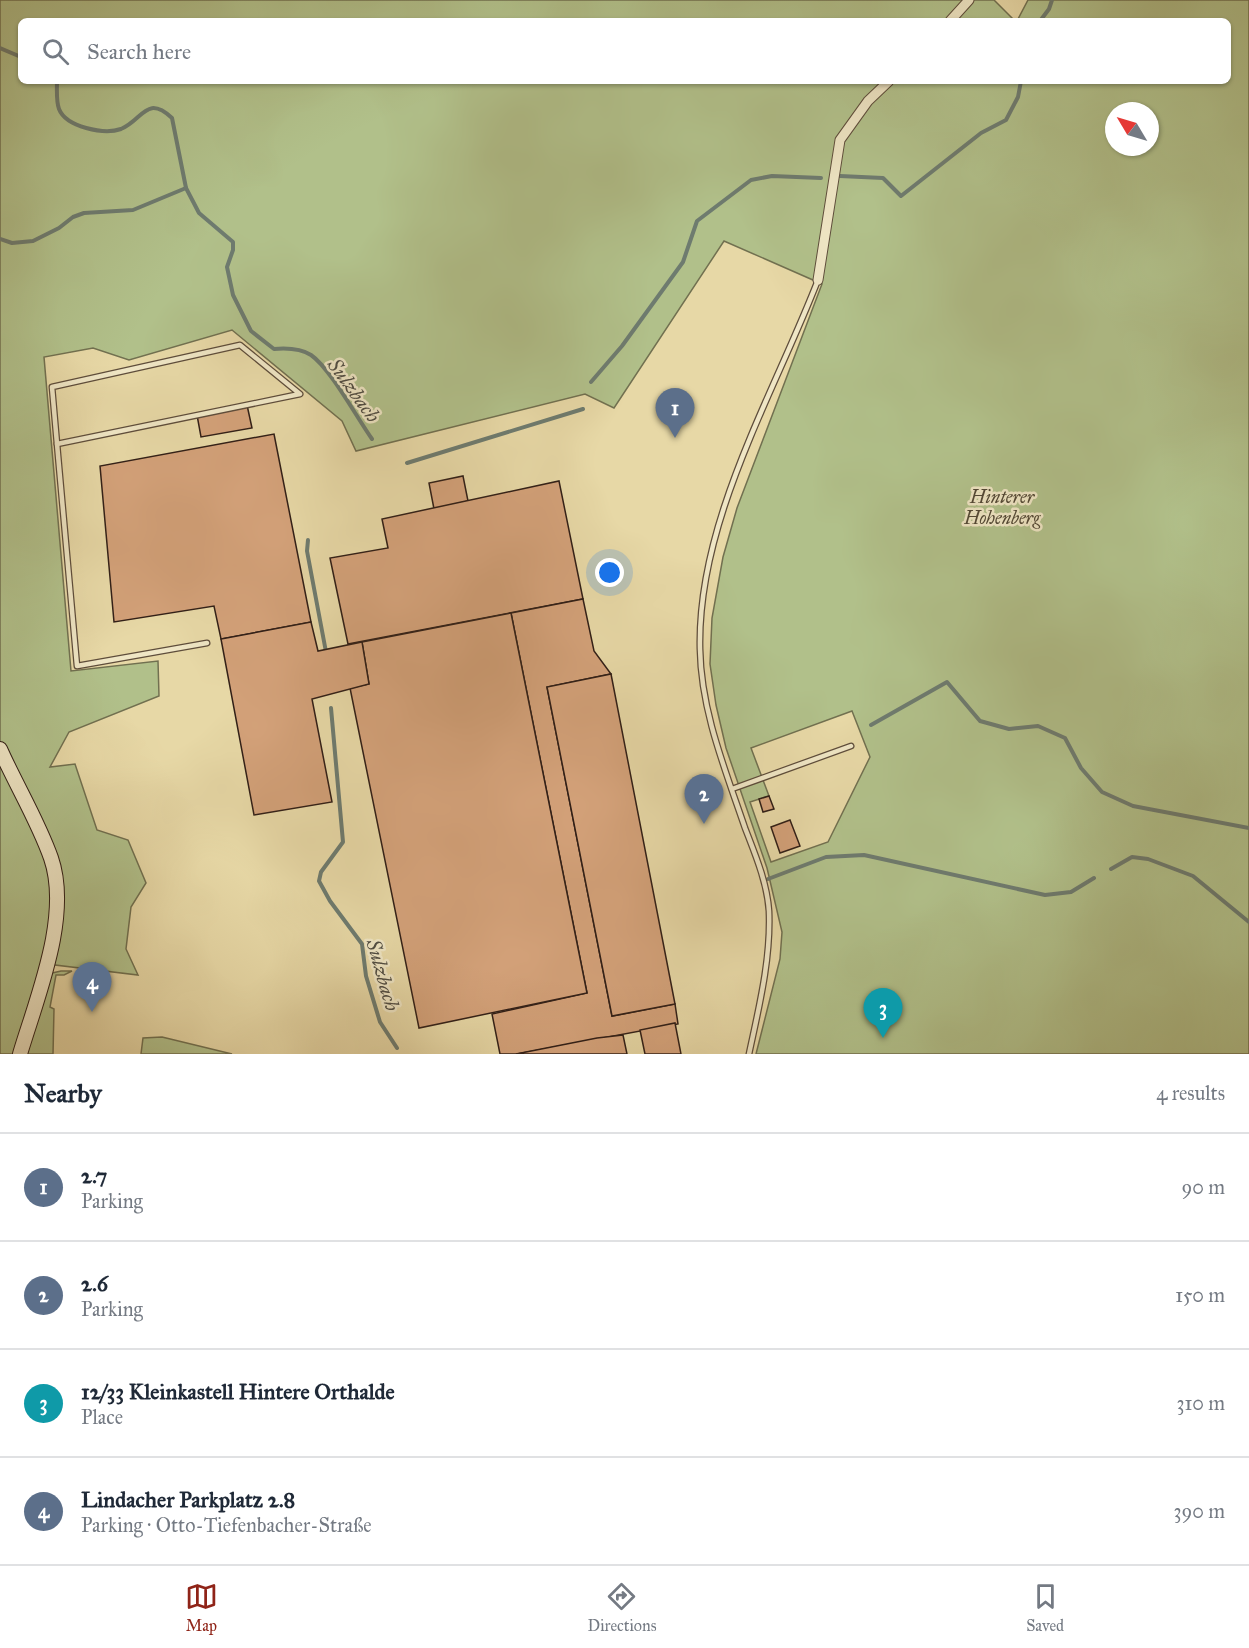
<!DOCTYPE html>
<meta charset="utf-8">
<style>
:root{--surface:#fff;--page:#f2f2f3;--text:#1f2937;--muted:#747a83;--line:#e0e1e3;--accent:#8f2418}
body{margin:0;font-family:"IM FELL Great Primer",serif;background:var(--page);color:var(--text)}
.compass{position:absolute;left:1105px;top:102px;width:54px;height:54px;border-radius:50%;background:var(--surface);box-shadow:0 2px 4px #0004;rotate:308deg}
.you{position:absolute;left:610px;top:573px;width:21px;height:21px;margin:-15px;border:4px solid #fff;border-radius:50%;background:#1a73e8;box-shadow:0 0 0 9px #1a73e833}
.badge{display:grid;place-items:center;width:39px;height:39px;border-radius:50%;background:var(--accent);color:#fff;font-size:20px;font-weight:700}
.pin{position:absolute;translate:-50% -50px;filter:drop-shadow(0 2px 3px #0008)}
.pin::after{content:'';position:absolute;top:32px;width:21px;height:18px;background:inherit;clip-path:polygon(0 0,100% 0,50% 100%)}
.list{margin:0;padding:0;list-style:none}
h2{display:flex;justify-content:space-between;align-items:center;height:78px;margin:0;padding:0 24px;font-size:26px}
h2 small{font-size:20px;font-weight:400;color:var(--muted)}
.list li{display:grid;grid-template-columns:39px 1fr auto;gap:18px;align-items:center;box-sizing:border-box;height:108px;padding:0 24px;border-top:2px solid var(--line)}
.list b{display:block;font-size:22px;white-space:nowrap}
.list p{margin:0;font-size:20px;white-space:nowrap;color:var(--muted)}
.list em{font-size:20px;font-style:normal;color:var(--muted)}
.icon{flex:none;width:33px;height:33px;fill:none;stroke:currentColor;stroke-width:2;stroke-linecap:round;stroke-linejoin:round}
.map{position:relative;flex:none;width:1249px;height:1054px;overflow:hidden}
.search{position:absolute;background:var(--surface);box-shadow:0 2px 4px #0004;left:18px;right:18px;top:18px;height:66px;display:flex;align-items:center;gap:15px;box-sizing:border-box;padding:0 21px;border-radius:9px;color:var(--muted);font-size:22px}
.sheet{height:510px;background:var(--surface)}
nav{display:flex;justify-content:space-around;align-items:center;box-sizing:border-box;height:84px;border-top:2px solid var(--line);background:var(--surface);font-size:16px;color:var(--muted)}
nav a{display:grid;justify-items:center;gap:3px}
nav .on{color:var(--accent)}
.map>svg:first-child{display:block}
.green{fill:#b1c08a;stroke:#717050;stroke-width:1.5;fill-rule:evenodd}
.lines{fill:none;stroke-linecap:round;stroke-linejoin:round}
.stream{stroke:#6e7b6f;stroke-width:4}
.building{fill:#d3a179;stroke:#311f17;stroke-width:1.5}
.lane-casing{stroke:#5e4d3b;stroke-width:7}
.street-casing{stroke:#5e4d3b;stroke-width:11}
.secondary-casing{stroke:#311f17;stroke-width:16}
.lane{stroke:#efe6c5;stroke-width:4.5}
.street{stroke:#efe6c5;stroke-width:9}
.secondary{stroke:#efe6c5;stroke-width:14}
.labels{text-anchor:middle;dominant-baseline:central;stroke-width:5;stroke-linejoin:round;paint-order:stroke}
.park-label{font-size:18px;font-style:italic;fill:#514734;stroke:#efe6c5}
.water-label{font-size:20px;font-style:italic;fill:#504d43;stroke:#efe6c5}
</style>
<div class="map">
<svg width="1249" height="1054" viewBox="0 0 1249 1054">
<rect width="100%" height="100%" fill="#e7d8a6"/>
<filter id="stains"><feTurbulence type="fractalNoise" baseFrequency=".00333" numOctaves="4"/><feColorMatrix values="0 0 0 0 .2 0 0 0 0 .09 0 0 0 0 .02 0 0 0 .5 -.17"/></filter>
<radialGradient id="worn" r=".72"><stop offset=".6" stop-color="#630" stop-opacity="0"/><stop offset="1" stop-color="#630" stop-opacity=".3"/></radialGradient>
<!-- green -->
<g class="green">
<path d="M0,0H994L1015,21H21V81H1228V21H1017L1028,0H1249V1054H756L780,959L782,932L767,868L726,748L716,705L710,664L712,618L723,557L737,508L822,284L724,241L614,408L585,394L356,451L342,421L232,330L129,360L93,348L44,357L71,671L158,661L159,696L69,732L50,767L75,764L97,830L128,840L146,883L131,907L126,949L138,975L47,964L53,927L13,1054H0ZM1114,111H1150V147H1114ZM852,711L870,757L828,842L771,862L750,802L769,796L751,748Z"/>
<polygon points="61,971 72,971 64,975 56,975 50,1007 54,1009 53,1054 27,1054 48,974"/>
<polygon points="162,1037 232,1054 141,1054 143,1038"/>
</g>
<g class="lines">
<!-- stream -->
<g class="stream">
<polyline points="1040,21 1049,9 1052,0"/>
<polyline points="0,48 21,57"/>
<path d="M57,81C57,89 56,101 59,109C66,127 104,135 121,129C143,120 146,94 172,118L186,188L199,213L233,242V250L227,267L233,295L251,331L274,349C286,348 300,348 311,355C330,368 357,418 372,439"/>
<polyline points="840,176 883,178 901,196 981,133 1006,120 1018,97 1021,81"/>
<polyline points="0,239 12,243 33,241 59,228 73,217 84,213 133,210 186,188"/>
<polyline points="591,382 622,346 683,262 697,221 751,180 772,176 821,178"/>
<polyline points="407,463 583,409"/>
<polyline points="308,540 307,551 326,652"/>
<polyline points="331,708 343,842 321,872 319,881 330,901 362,944 366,976 380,1022 397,1048"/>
<polyline points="871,725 947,682 980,721 1009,729 1038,726 1065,738 1081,768 1102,792 1133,806 1249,828"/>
<polyline points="1111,869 1132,857 1148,859 1193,876 1249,922"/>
<polyline points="768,879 826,857 864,855 1045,895 1071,892 1094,878"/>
</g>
</g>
<!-- building -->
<g class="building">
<polygon points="247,405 252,428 201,437 197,415"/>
<polygon points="274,434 311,622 221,639 214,606 114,622 100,466"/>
<polygon points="463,476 468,501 434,509 429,483"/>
<polygon points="559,481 583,599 348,644 330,558 388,548 382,519"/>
<polygon points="583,599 594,651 611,674 547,687 612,1016 675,1004 678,1024 517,1054 500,1054 492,1014 587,993 511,613"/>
<polygon points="511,613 587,993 419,1028 350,688 369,684 362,642"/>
<polygon points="311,622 318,651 362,642 369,684 312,699 332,802 254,815 221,639"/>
<polygon points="611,674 675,1004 612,1016 547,687"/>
<polygon points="769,796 774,809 763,812 759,799"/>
<polygon points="790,820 800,846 780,853 771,827"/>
<polygon points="675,1023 681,1054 645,1054 640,1030"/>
<polygon points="623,1035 627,1054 516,1054 597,1038"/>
</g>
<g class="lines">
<defs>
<g id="lane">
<polygon points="240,345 300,394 57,444 52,387"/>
<polyline points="57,444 77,666 207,643"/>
<polyline points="732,789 851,746"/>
<path d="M749,1054C759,1007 771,959 769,911C767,882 755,854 745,828C725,769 701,711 700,649C697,522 773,396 818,280"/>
</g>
<g id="street">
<polyline points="950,21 969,0"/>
<polyline points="818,280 840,140 868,101 889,81"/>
</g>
<path id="secondary" d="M0,749C16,785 38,821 51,858C71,916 37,997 20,1054"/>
</defs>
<!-- lane casing -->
<use href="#lane" class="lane-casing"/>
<!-- street casing -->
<use href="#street" class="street-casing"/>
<!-- secondary casing -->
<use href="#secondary" class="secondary-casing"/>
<!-- lane -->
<use href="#lane" class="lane"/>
<!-- street -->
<use href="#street" class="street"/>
<!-- secondary -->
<use href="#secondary" class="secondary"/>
</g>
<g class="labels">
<!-- park labels -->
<g class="park-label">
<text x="1002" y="497">Hinterer<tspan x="1002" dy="21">Hohenberg</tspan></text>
</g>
<!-- water labels -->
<g class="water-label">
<text transform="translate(354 390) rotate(54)">Sulzbach</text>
<text transform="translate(383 975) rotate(74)">Sulzbach</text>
</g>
</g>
<rect width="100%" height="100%" filter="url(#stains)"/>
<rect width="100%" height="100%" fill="url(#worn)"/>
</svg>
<svg class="compass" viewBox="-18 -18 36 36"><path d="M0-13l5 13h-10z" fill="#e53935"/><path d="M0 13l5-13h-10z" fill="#747a83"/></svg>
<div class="you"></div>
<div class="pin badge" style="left:675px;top:438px;background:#5c6f8a">1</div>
<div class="pin badge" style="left:704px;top:824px;background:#5c6f8a">2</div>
<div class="pin badge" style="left:883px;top:1038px;background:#0f9aa8">3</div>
<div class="pin badge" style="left:92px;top:1012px;background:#5c6f8a">4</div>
<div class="search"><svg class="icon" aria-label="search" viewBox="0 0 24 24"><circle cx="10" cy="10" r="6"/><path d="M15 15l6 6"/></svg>Search here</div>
</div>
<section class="sheet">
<h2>Nearby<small>4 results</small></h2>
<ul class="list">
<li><span class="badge" style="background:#5c6f8a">1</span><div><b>2.7</b><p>Parking</p></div><em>90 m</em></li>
<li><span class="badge" style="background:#5c6f8a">2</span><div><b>2.6</b><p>Parking</p></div><em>150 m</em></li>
<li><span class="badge" style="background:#0f9aa8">3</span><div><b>12/33 Kleinkastell Hintere Orthalde</b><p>Place</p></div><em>310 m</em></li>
<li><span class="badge" style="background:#5c6f8a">4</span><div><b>Lindacher Parkplatz 2.8</b><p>Parking · Otto-Tiefenbacher-Straße</p></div><em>390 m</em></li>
</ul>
</section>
<nav>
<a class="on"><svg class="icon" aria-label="map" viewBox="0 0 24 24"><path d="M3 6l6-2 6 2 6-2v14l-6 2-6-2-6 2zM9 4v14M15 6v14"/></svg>Map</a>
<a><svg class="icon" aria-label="directions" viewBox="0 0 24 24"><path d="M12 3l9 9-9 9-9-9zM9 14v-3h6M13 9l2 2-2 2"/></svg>Directions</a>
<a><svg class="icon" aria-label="saved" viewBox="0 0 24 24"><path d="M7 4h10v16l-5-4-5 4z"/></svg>Saved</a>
</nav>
